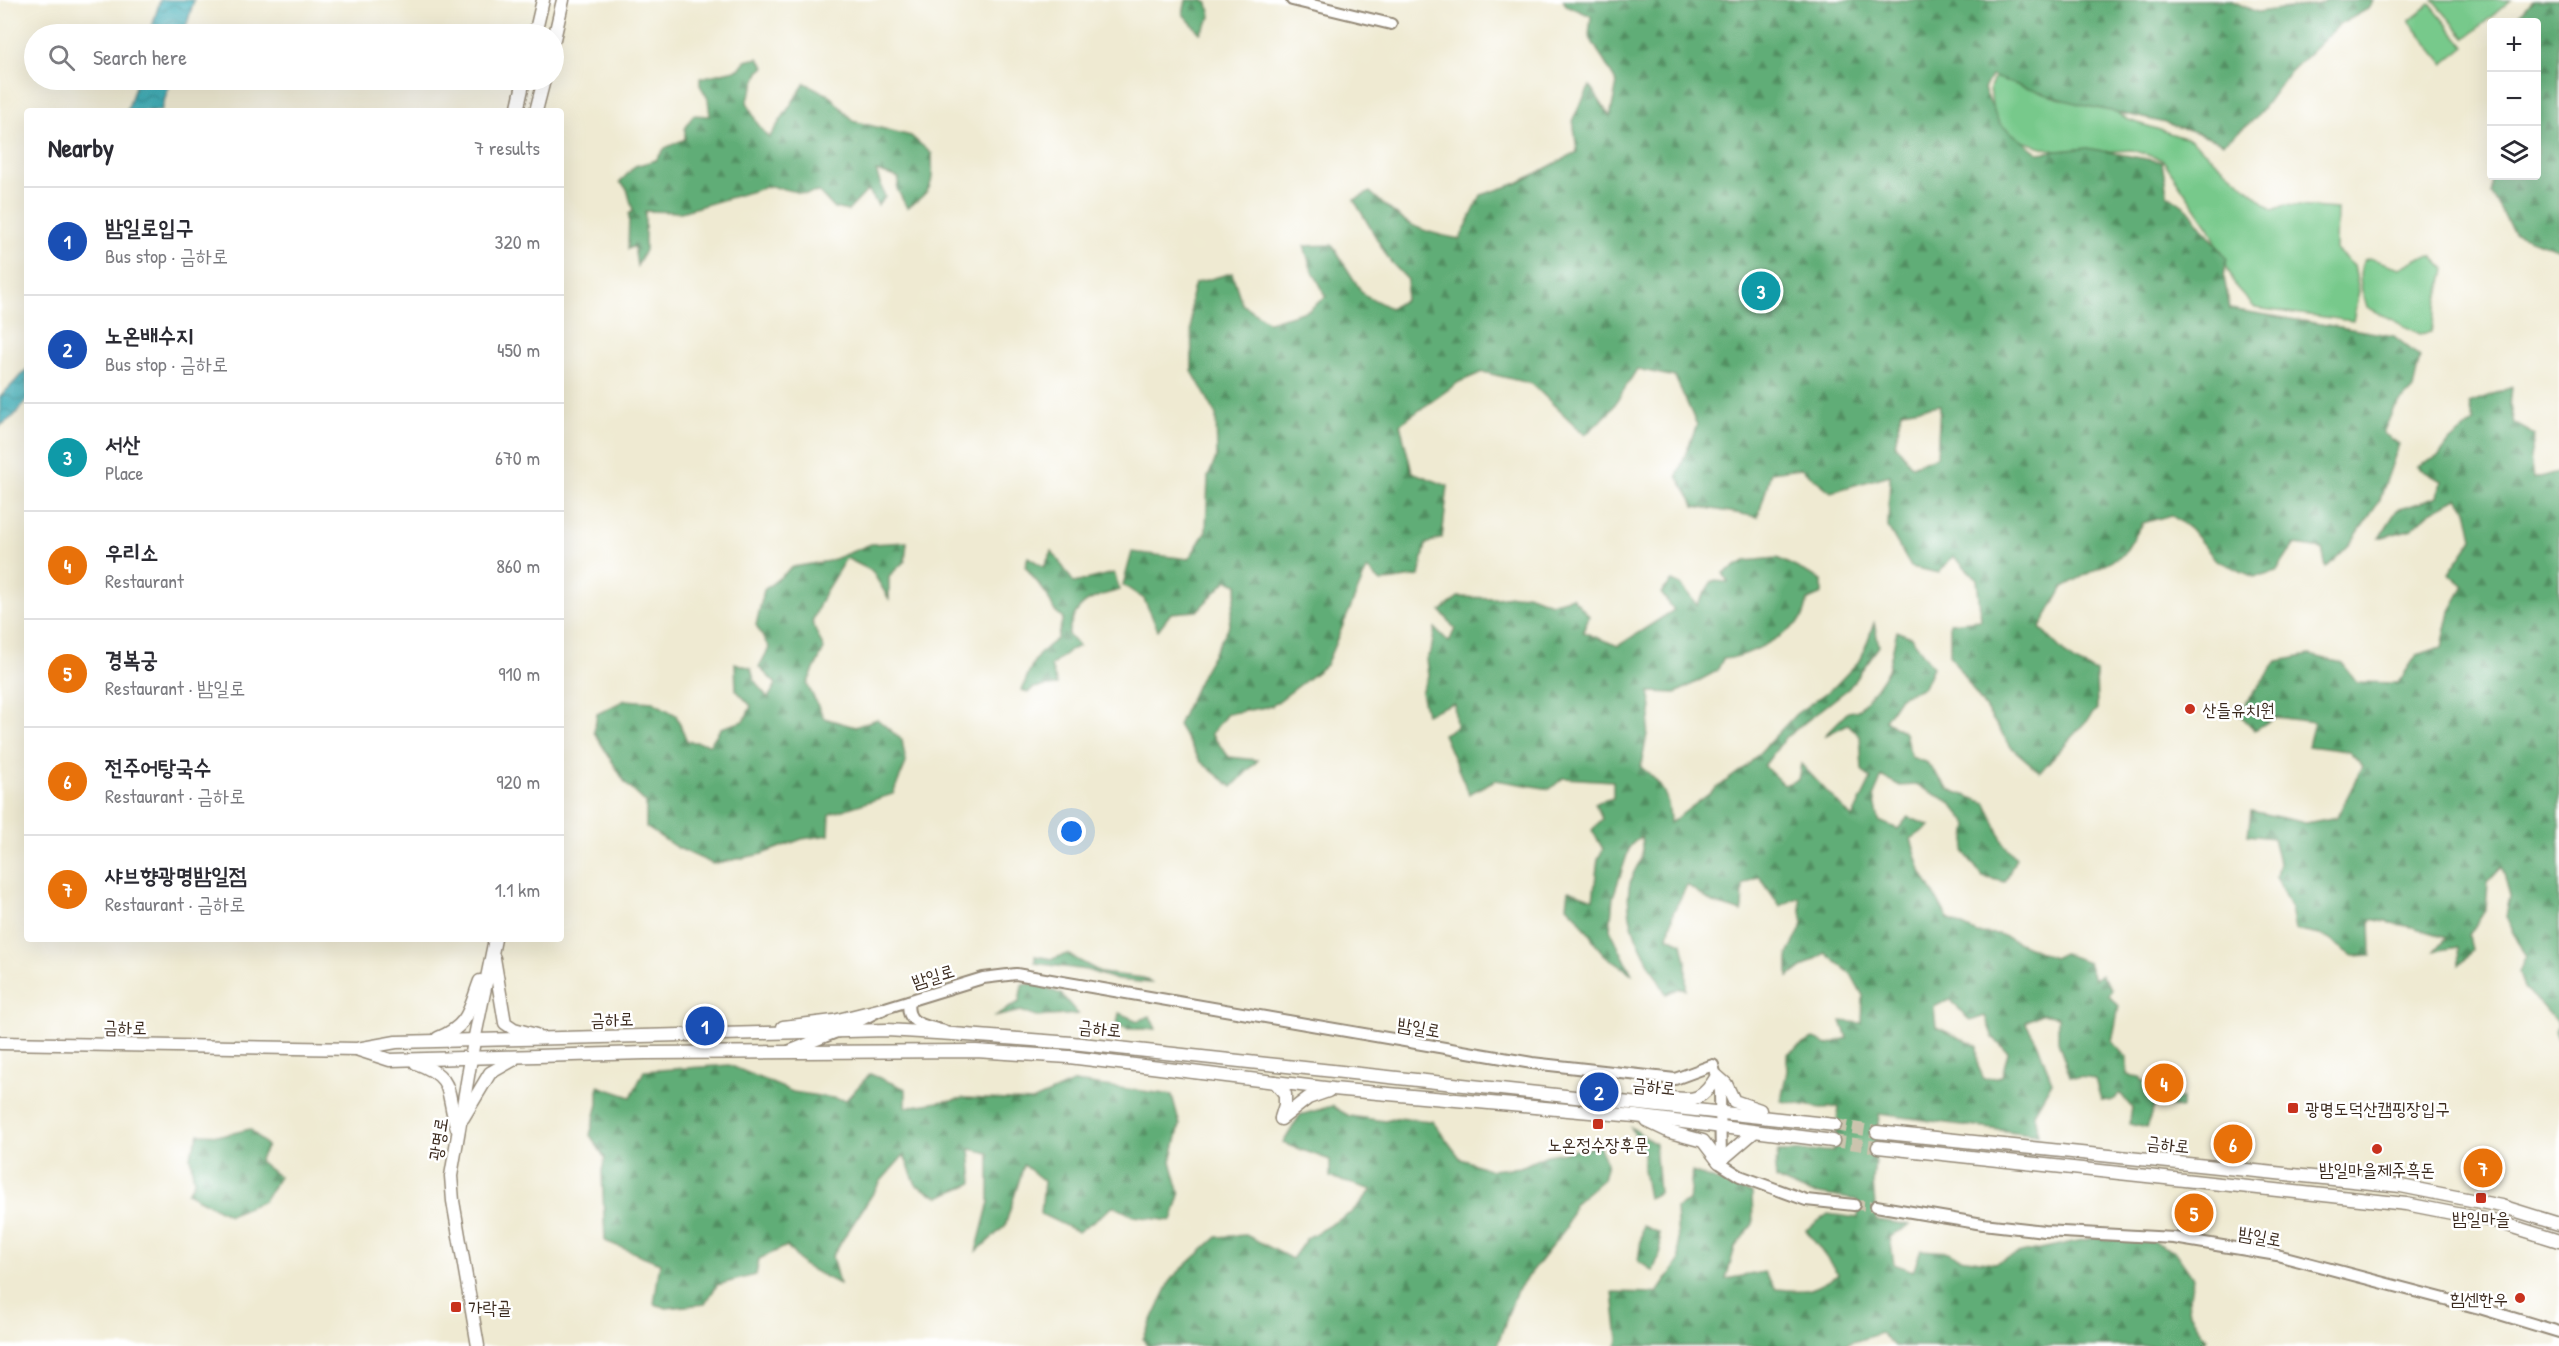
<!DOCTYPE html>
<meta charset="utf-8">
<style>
:root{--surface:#fff;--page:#f7f7f7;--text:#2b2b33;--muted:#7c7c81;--line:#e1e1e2;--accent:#d93025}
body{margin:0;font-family:"Patrick Hand","Poor Story",sans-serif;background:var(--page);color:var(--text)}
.controls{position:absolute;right:18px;top:18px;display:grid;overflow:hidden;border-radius:6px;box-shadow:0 6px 24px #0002}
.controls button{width:54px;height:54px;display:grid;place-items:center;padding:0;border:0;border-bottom:2px solid var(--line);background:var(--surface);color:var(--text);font:30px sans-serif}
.you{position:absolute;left:1072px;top:832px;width:21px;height:21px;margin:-15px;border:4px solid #fff;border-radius:50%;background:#1a73e8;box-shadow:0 0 0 9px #1a73e833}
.badge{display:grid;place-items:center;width:39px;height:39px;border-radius:50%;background:var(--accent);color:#fff;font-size:20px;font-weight:700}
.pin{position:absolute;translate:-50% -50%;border:3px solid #fff;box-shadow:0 2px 6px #0006}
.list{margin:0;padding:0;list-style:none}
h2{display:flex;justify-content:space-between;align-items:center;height:78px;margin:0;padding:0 24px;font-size:26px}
h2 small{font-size:20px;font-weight:400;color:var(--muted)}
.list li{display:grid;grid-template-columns:39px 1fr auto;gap:18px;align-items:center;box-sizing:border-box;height:108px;padding:0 24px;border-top:2px solid var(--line)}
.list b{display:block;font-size:22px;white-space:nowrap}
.list p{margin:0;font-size:20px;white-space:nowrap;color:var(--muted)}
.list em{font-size:20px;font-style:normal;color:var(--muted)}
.icon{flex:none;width:33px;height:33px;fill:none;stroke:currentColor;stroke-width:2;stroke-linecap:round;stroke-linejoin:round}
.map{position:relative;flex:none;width:2559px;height:1346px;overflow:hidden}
.search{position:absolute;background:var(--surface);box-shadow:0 6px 24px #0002;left:24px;top:24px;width:540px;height:66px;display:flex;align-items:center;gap:15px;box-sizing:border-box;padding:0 21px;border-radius:33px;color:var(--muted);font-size:22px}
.panel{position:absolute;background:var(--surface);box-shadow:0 6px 24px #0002;left:24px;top:108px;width:540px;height:834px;border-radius:6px}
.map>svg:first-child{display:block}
.green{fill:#77c98b;stroke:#597a54;stroke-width:1.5}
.forest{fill:url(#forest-firs);stroke:#4e6c4a;stroke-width:1.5;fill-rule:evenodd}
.water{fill:url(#water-waves);stroke:#3a6b6a;stroke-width:1.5}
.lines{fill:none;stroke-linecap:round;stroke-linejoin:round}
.tertiary-tunnel{stroke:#cbc4ae;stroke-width:10;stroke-dasharray:10 5;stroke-linecap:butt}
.secondary-tunnel{stroke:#cbc4ae;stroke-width:12;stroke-dasharray:12 6;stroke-linecap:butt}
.tertiary-casing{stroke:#958a78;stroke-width:14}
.secondary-casing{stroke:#958a78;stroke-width:15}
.tertiary{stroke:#fff;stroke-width:10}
.secondary{stroke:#fff;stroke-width:12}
.poi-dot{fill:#c8321e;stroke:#fff;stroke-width:2}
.labels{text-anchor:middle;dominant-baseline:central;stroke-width:5;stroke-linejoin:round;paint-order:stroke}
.poi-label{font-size:18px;fill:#3b2a1e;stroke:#fff;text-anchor:start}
.street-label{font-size:18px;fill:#3b2a1e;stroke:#fff}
</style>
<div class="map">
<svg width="2559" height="1346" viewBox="0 0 2559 1346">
<defs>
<pattern id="forest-firs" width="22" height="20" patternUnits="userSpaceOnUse" patternTransform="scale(1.5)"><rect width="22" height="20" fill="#61ad77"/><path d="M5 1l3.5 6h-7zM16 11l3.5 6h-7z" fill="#518d61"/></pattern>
<pattern id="water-waves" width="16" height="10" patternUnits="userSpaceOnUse" patternTransform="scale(1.5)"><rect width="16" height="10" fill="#3aacb5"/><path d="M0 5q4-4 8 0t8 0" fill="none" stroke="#328c93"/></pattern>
</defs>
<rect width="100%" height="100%" fill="#fff"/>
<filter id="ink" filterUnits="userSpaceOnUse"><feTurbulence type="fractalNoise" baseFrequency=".0167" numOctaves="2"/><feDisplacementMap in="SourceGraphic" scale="12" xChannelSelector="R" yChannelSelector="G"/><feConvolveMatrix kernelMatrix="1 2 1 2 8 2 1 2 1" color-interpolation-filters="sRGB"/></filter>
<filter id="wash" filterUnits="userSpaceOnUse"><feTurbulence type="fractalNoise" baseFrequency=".008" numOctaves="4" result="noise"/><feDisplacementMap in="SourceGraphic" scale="24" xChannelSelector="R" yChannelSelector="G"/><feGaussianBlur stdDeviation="1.35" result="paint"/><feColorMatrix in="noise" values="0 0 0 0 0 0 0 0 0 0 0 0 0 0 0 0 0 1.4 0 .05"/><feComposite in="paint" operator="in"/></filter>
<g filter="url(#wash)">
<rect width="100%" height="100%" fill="#efead2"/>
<!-- green -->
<g class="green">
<polygon points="2433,0 2511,0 2466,38"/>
<polygon points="2430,4 2465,47 2444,64 2409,21"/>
<polygon points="1997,71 2091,96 2129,120 2191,140 2273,210 2285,205 2337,209 2336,250 2354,266 2359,291 2353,321 2255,308 2236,287 2210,229 2163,160 2132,150 2066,154 2005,136 1994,122 1990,88"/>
<path d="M2432,256L2445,269L2431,332L2420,334L2367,307C2362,292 2356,275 2364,260L2369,258L2400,268L2419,258Z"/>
</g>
<!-- forest -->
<g class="forest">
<polygon points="1186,0 1202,0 1208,3 1211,17 1200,33 1183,14"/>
<path d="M1563,0H2230L2257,12L2319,4L2327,0H2373L2368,9L2339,25L2287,75L2256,118L2224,143C2179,123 2131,116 2083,105C2052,97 2021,87 1991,76L1984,89L1999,123L2038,153L2087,148L2162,162L2167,194L2188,209L2227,258L2224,277L2230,309L2394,336L2420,357L2413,389L2393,410L2383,433L2399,444L2379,502L2350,544L2326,568L2322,549L2294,545L2277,571L2254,577L2216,560L2190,529L2171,515L2143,523L2124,554L2063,587L2040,628L2073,661L2096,672L2097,709L2040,772L2011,747L1950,655V623L1981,620L1977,579L1953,556L1939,573L1911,567L1888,527L1890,475L1831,492L1801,468L1771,472L1758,517L1695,506L1677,476L1697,425L1675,377L1637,369L1610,412L1585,435L1532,384L1483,372L1459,382L1400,424L1412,472L1448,486L1442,538L1426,544L1419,576L1381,582L1367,569L1326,665L1272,706L1227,714L1211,734L1229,757L1258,760L1232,787L1201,762L1178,725L1203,672L1228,628L1238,584L1227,580L1197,611L1171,613L1158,630L1144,599L1123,585L1132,552L1189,559L1206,531L1208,477L1217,456L1216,414L1192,371L1191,297L1195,283L1232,273L1242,304L1269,322L1309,310L1326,296L1311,268L1304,246L1332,245L1363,294L1390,308L1405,300L1408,280L1390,261L1354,200L1370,192C1404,223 1414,231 1460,239L1481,195L1518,183L1577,152L1573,119L1590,86L1610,117L1617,83L1589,36L1591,16L1566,5ZM1940,405L1937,456L1912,466L1895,444L1902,411Z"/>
<polygon points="2534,0 2559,0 2559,250 2514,233 2491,194 2491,169 2492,176 2536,176 2536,22 2512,22"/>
<path d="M758,58L765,67L759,72L747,102L757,123L769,138L805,83L829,95L853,121L911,136L932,154C933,185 934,190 907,208L897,189L899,178L876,171L885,197L878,205L868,190L848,211L834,208L819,192L806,194L770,186L681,212L645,211V250L637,266L634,246L628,249L629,214L633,211L627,189L620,182L635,166L656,160L665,148L685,139V129L693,115L710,116L708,99L700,85V78L739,69L745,61Z"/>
<polygon points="2512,387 2510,406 2514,423 2535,435 2530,457 2533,479 2557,472 2559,474 2559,1041 2554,1032 2558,1024 2542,1005 2524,989 2519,972 2526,956 2506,917 2510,895 2502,867 2488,882 2486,909 2469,935 2472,951 2459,965 2458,947 2434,951 2446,937 2412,927 2370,919 2371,955 2353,956 2324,936 2295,930 2291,909 2276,877 2279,862 2273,838 2248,835 2251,811 2306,823 2337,817 2363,766 2349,751 2308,746 2314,722 2275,717 2255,730 2238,713 2277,661 2310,655 2342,663 2357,682 2398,683 2417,655 2442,647 2450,611 2464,586 2449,573 2473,538 2467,509 2457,498 2429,513 2412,529 2379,538 2397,510 2438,497 2441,481 2417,467 2439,456 2450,441 2474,422 2469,403"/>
<polygon points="907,542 905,561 889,576 889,599 872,571 846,558 825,592 812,622 824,649 807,684 824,718 855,727 877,719 902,740 906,763 893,794 830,814 829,835 802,839 762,854 713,864 676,847 646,827 646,803 626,784 594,732 597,714 625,700 653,702 676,715 687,741 710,744 721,728 744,721 751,706 736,690 735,663 751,668 754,680 768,698 776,684 759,667 769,648 756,625 764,590 793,567 829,561 871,544"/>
<path d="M1052,551L1074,583L1114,573L1120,590C1090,598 1074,602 1068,635L1079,646L1069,651L1051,666L1057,685L1033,688L1028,693L1022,690C1031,665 1035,654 1057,639L1063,618L1054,610L1047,595L1025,566L1028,557L1044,567Z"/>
<path d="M1777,558L1822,580V594L1808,600C1806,606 1805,614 1802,618C1787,636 1745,658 1723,659L1717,671L1676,693L1649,692L1652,707L1641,767C1662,783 1670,797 1670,823L1749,764L1796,714L1835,686L1861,659L1874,623L1879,646L1849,688L1785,738L1764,766L1784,785L1798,780L1801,764L1852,818L1871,779L1862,770L1860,736L1848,724L1824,736L1848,712L1858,710L1874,691L1888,670L1897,631L1911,637L1933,667L1924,687L1900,697L1885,720L1905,733L1911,757L1927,763L1948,789L1986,803L2004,844L2016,858L2005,882L1983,877L1964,852L1968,825L1950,802L1916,785L1900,786L1882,776L1874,795L1879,821L1898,829L1908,817L1930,826L1911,839L1921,871L1948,919L1977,933L1999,934L2053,958L2063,953L2088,962L2094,979L2101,975L2112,989L2109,996L2119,1006L2112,1042L2127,1058V1075L2140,1077L2159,1102L2170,1098L2182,1099V1108L2155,1105L2146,1128L2129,1124L2132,1108L2120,1093L2113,1101L2101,1100L2095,1079L2070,1076L2058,1041V1017L2041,1014L2025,1022L2038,1044L2052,1082L2034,1113L2038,1135L1879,1114L1873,1181L1876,1220L1910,1225L1890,1237L1894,1264L1913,1271L1921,1250L1949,1252L1960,1258L1994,1263L2021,1253L2092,1238L2154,1242L2175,1252L2193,1278L2188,1309L2206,1339L2200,1346H1895L1881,1333L1841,1346H1616L1618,1340L1613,1292L1657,1293L1679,1261L1676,1208L1689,1201L1692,1172L1752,1193L1753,1224L1735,1247L1726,1279L1764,1272L1776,1289C1810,1292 1809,1292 1839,1275L1806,1230L1828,1214L1858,1218L1857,1200L1806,1192L1776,1179L1775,1168L1778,1152L1833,1151L1839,1107L1821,1108L1781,1101L1787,1071V1054L1813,1038L1827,1045L1847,1038L1841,1021L1862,1023L1863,996L1851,974L1825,953L1788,977V955L1803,924L1799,897L1780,906L1759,876L1743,885L1742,912L1713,903L1687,885L1673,913L1668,937L1682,943L1686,961V989L1680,988L1666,994C1648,961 1624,927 1629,888C1632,865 1646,866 1641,836L1630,846L1613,897L1610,929L1632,974L1603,954L1576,915L1567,906L1569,890L1593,899L1598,859L1603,849L1592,830L1602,819L1595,803L1613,798V781L1563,778L1550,789L1495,780L1469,794L1443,734L1456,727L1454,703L1426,714L1421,692L1428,676L1426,659L1431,651L1435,628L1449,642L1455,629L1441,611L1458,597L1496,598L1527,594L1551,603L1572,597L1589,616L1583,632L1618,646L1674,610L1661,593L1672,581L1681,585L1697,605L1712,581L1728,582L1723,573L1745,561ZM1950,999L1970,1021L1985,1016L1993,1038L2008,1052L2002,1076L1984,1079L1978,1066L1977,1046L1936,1027L1934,1007Z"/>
<polygon points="1067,954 1102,973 1144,978 1151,983 1117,980 1086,970 1035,963 1035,956 1052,959"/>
<polygon points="1035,983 1061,994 1078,1014 1036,1017 1021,1011 994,1017 1019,1002 1022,985"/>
<polygon points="1119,1013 1138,1021 1150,1016 1156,1029 1127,1029 1117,1024"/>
<polygon points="729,1065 793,1092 846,1100 870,1074 906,1089 906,1107 964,1098 1032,1101 1075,1082 1172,1095 1180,1125 1171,1161 1180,1195 1172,1221 1133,1216 1114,1206 1078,1232 1041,1214 1044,1181 1024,1165 1005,1226 976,1252 989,1202 989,1153 970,1149 973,1183 939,1197 916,1185 904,1155 881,1181 832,1256 839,1284 804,1266 787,1246 759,1259 756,1275 717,1285 705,1304 666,1308 654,1304 660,1263 605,1241 602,1171 605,1158 590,1135 598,1104 598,1086 631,1097 644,1071"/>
<polygon points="1332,1106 1349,1116 1385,1121 1397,1118 1432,1121 1461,1159 1491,1170 1521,1167 1547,1155 1599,1146 1607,1163 1603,1179 1574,1204 1566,1228 1516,1292 1497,1346 1147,1346 1143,1339 1172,1278 1217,1237 1246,1235 1292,1259 1307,1238 1351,1213 1372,1190 1330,1177 1330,1160 1283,1143 1300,1115"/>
<polygon points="1631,1127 1655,1144 1659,1193 1648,1198 1643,1170 1643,1153"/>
<polygon points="250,1129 267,1146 259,1161 279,1177 264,1201 229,1215 187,1193 194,1182 190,1156 199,1134 225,1135"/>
<polygon points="1643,1226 1659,1233 1661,1251 1653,1271 1638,1261"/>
</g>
<!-- water -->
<g class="water">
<polygon points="160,0 194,0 184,34 150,34"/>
<polygon points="137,80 171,80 161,111 127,111"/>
<polygon points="27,369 27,400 14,416 0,426 0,397"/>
</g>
</g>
<g filter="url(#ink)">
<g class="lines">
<!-- tertiary-tunnel -->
<polyline class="tertiary-tunnel" points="1854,1205 1876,1206"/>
<!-- secondary-tunnel -->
<g class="secondary-tunnel">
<polyline points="1835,1125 1877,1132"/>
<polyline points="1833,1141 1878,1147"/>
</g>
<defs>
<g id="tertiary">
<polyline points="1292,0 1391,24"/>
<path d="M909,1001C904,1025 926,1025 944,1031"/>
<polyline points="789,1051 844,1029 882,1009 983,978 1016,974 1532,1063 1675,1079 1713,1065 1720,1091 1721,1164 1740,1176 1806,1200 1854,1205"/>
<polyline points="1876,1206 1983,1224 2044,1231 2174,1238 2277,1255 2483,1309 2559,1332"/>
</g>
<g id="secondary">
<polyline points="535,34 543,0"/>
<polyline points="554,39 563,0"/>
<polyline points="517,111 524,80"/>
<polyline points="536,111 544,80"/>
<polyline points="494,958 505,1023 514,1029 536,1035"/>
<polyline points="783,1027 834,1021 882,1009"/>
<path d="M438,1038C469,1026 469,1010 480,981"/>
<polyline points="0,1043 357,1049 396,1042 887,1030 953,1034 1072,1043 1835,1125"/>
<polyline points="359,1050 390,1060 645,1053 976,1051 1069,1057 1333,1089 1635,1116 1833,1141"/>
<path d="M416,1063C457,1078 445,1093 457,1128"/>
<polyline points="1275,1082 1285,1094 1285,1105 1281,1118"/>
<path d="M1649,1099C1685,1093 1695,1113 1717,1076L1726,1084L1734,1101L1760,1110"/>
<polyline points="463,1118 490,1073 513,1060"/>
<polyline points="1281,1119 1308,1098 1328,1091"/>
<polyline points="1647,1121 1670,1132 1703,1141 1719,1162 1754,1132"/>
<polyline points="1877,1132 2401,1186 2501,1206 2559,1224"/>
<polyline points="1878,1147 2406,1204 2498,1222 2559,1241"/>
<polyline points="478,1346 453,1201 451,1176 474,1041 495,939"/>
</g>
</defs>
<!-- tertiary casing -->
<use href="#tertiary" class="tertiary-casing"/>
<!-- secondary casing -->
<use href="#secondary" class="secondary-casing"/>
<!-- tertiary -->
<use href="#tertiary" class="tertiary"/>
<!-- secondary -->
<use href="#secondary" class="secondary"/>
</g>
</g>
<!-- markers -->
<g class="poi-dot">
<circle cx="2190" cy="709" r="6"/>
<rect x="2287" y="1102" width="12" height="12" rx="3"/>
<rect x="1592" y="1118" width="12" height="12" rx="3"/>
<circle cx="2377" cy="1149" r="6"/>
<rect x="2475" y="1192" width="12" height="12" rx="3"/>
<circle cx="2520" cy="1298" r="6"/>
<rect x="450" y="1301" width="12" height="12" rx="3"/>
</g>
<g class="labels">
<!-- poi labels -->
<g class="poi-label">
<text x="2202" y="709">산들유치원</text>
<text x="2305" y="1108">광명도덕산캠핑장입구</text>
<text x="1598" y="1144" text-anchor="middle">노온정수장후문</text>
<text x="2377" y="1169" text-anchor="middle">밤일마을제주흑돈</text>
<text x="2481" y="1218" text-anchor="middle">밤일마을</text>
<text x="2508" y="1298" text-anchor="end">힘센한우</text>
<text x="468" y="1307">가락골</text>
</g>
<!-- street labels -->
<g class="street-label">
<text transform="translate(933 976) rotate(-17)">밤일로</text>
<text transform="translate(612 1019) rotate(-1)">금하로</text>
<text transform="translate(125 1027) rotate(1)">금하로</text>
<text transform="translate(1419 1027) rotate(10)">밤일로</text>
<text transform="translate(1100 1028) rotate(6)">금하로</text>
<text transform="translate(1654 1086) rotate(6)">금하로</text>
<text transform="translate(438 1139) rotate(-81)">광명로</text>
<text transform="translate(2168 1144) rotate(6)">금하로</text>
<text transform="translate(2260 1236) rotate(10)">밤일로</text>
</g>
</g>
</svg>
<div class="controls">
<button>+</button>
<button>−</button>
<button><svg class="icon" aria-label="layers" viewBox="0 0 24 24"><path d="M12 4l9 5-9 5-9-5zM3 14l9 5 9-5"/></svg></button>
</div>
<div class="you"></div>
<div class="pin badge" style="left:705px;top:1026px;background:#1a4fb4">1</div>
<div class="pin badge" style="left:1599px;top:1092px;background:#1a4fb4">2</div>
<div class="pin badge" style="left:1761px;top:291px;background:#0f9aa8">3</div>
<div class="pin badge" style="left:2164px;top:1083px;background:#e8710a">4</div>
<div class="pin badge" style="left:2194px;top:1213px;background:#e8710a">5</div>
<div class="pin badge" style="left:2233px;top:1144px;background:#e8710a">6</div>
<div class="pin badge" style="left:2483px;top:1168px;background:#e8710a">7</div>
<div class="search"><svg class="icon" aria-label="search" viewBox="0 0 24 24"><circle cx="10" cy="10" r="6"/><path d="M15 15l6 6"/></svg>Search here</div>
<section class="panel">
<h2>Nearby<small>7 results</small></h2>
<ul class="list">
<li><span class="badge" style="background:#1a4fb4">1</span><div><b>밤일로입구</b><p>Bus stop · 금하로</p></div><em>320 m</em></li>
<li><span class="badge" style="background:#1a4fb4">2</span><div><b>노온배수지</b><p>Bus stop · 금하로</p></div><em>450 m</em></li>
<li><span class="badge" style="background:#0f9aa8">3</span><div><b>서산</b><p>Place</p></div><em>670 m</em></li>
<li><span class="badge" style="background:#e8710a">4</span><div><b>우리소</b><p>Restaurant</p></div><em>860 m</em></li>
<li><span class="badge" style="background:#e8710a">5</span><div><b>경복궁</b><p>Restaurant · 밤일로</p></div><em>910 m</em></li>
<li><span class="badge" style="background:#e8710a">6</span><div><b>전주어탕국수</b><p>Restaurant · 금하로</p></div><em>920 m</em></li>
<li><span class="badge" style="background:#e8710a">7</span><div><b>샤브향광명밤일점</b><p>Restaurant · 금하로</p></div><em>1.1 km</em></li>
</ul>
</section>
</div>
